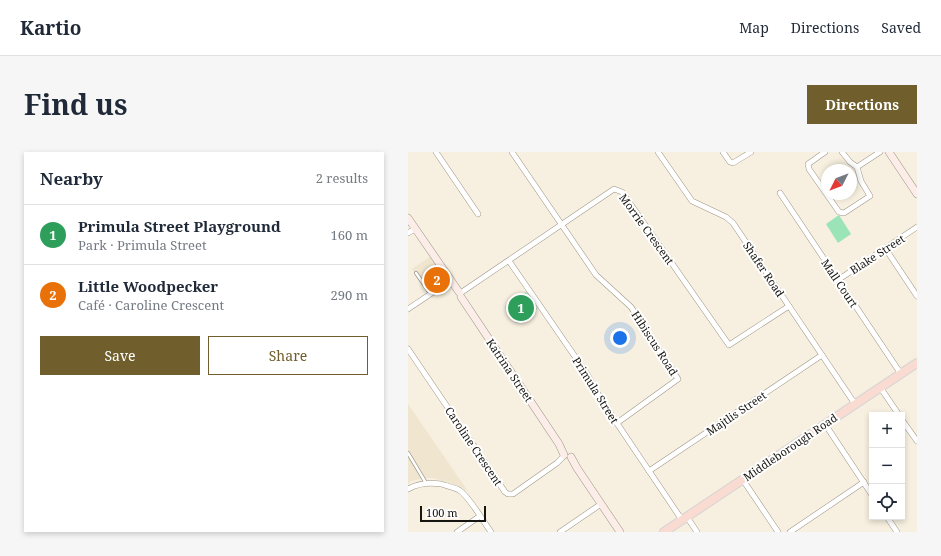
<!DOCTYPE html>
<meta charset="utf-8">
<style>
:root{--surface:#fff;--page:#f6f6f7;--text:#1f2937;--muted:#747a83;--line:#e0e1e3;--accent:#705e2c}
body{margin:0;font-family:"Noto Serif",serif;background:var(--page);color:var(--text)}
.controls{position:absolute;right:12px;bottom:12px;display:grid;overflow:hidden;border-radius:0px;box-shadow:0 2px 6px #0003}
.controls button{width:36px;height:36px;display:grid;place-items:center;padding:0;border:0;border-bottom:1px solid var(--line);background:var(--surface);color:var(--text);font:20px sans-serif}
.compass{position:absolute;left:413px;top:12px;width:36px;height:36px;border-radius:50%;background:var(--surface);box-shadow:0 2px 6px #0003;rotate:228deg}
.scale{position:absolute;left:12px;bottom:10px;width:66px;box-sizing:border-box;padding-left:4px;border:2px solid #17150f;border-top:0;font-size:11px;line-height:14px;white-space:nowrap;color:#17150f;-webkit-text-stroke:3px #fff;paint-order:stroke}
.you{position:absolute;left:212px;top:186px;width:14px;height:14px;margin:-10px;border:3px solid #fff;border-radius:50%;background:#1a73e8;box-shadow:0 0 0 6px #1a73e833}
.badge{display:grid;place-items:center;width:26px;height:26px;border-radius:50%;background:var(--accent);color:#fff;font-size:13px;font-weight:700}
.pin{position:absolute;translate:-50% -50%;border:2px solid #fff;box-shadow:0 1px 4px #0006}
.list{margin:0;padding:0;list-style:none}
h2{display:flex;justify-content:space-between;align-items:center;height:52px;margin:0;padding:0 16px;font-size:17px}
h2 small{font-size:13px;font-weight:400;color:var(--muted)}
.list li{display:grid;grid-template-columns:26px 1fr auto;gap:12px;align-items:center;box-sizing:border-box;height:60px;padding:0 16px;border-top:1px solid var(--line)}
.list b{display:block;font-size:15px;white-space:nowrap}
.list p{margin:0;font-size:13px;white-space:nowrap;color:var(--muted)}
.list em{font-size:13px;font-style:normal;color:var(--muted)}
.actions{display:flex;gap:8px;padding:12px 16px}
.actions a{flex:1;padding:9px 0;border:1px solid var(--accent);border-radius:0px;text-align:center;font-size:14px;color:var(--accent)}
.actions .main{background:var(--accent);color:#fff}
.icon{flex:none;width:22px;height:22px;fill:none;stroke:currentColor;stroke-width:2;stroke-linecap:round;stroke-linejoin:round}
.map{position:relative;flex:none;width:509px;height:380px;overflow:hidden;border-radius:0px}
header{display:flex;align-items:center;gap:24px;box-sizing:border-box;height:56px;padding:0 20px;background:var(--surface);border-bottom:1px solid var(--line)}
header strong{font-size:19px}
nav{display:flex;gap:22px;margin-inline-start:auto;font-size:14px}
.intro{display:flex;align-items:center;justify-content:space-between;box-sizing:border-box;height:96px;padding:0 24px}
h1{margin:0;font-size:28px}
.button{padding:10px 18px;border-radius:0px;background:var(--accent);color:#fff;font-size:14px;font-weight:700}
main{display:flex;gap:24px;padding:0 24px}
aside{flex:1;background:var(--surface);border-radius:0px;box-shadow:0 2px 6px #0003}
.map>svg:first-child{display:block}
.built{fill:#f0e5ce}
.green{fill:#9ae4b8}
.lines{fill:none;stroke-linecap:round;stroke-linejoin:round}
.lane-casing{stroke:#9d9688;stroke-width:4}
.street-casing{stroke:#9d9688;stroke-width:6}
.secondary-casing{stroke:#9d9688;stroke-width:8}
.primary-casing{stroke:#d5d5d4;stroke-width:10}
.lane{stroke:#fff;stroke-width:2.5}
.street{stroke:#fff;stroke-width:5}
.secondary{stroke:#fcede8;stroke-width:7}
.primary{stroke:#fadbd1;stroke-width:8}
.labels{text-anchor:middle;dominant-baseline:central;stroke-width:4;stroke-linejoin:round;paint-order:stroke}
.street-label{font-size:11px;fill:#17150f;stroke:#fff}
</style>
<header>
<strong>Kartio</strong>
<nav><a>Map</a><a>Directions</a><a>Saved</a></nav>
</header>
<div class="intro"><h1>Find us</h1><a class="button">Directions</a></div>
<main>
<aside>
<h2>Nearby<small>2 results</small></h2>
<ul class="list">
<li><span class="badge" style="background:#2e9e5b">1</span><div><b>Primula Street Playground</b><p>Park · Primula Street</p></div><em>160 m</em></li>
<li><span class="badge" style="background:#e8710a">2</span><div><b>Little Woodpecker</b><p>Café · Caroline Crescent</p></div><em>290 m</em></li>
</ul>
<div class="actions"><a class="main">Save</a><a>Share</a></div>
</aside>
<div class="map">
<svg width="509" height="380" viewBox="0 0 509 380">
<rect width="100%" height="100%" fill="#f7f0e0"/>
<!-- built -->
<g class="built">
<polygon points="23,104 39,128 20,141 4,117"/>
<polygon points="0,252 59,338 58,338 48,333 25,326 18,326 3,329 0,332"/>
</g>
<!-- green -->
<g class="green">
<polygon points="431,63 443,82 430,91 418,72"/>
<polygon points="118,140 129,157 108,171 97,155"/>
</g>
<g class="lines">
<defs>
<g id="lane">
<polyline points="8,121 22,141"/>
<polyline points="0,301 18,331"/>
</g>
<g id="street">
<polyline points="28,0 70,62"/>
<polyline points="104,0 188,123 223,155 270,227 209,271"/>
<polyline points="250,0 284,49 318,65 325,71 447,252"/>
<polyline points="315,0 322,10 325,11 343,0"/>
<polyline points="417,0 400,12 401,17 431,60 436,61 462,44 453,29 449,15 442,10 434,0"/>
<polyline points="449,15 472,0"/>
<polyline points="372,41 493,222"/>
<polyline points="0,81 7,77"/>
<polyline points="477,96 509,144"/>
<polyline points="101,109 179,222 194,249 274,368"/>
<polyline points="430,128 509,75"/>
<polyline points="54,140 206,37 214,40 321,193 381,154"/>
<polyline points="0,157 42,129"/>
<polyline points="0,197 97,340 100,342 105,342 149,311 156,304"/>
<polyline points="472,235 491,263"/>
<polyline points="494,268 509,289"/>
<polyline points="417,272 464,343"/>
<polyline points="241,319 414,203"/>
<polyline points="335,328 370,380"/>
<path d="M0,337C11,331 21,330 33,332C39,334 45,335 51,338C61,344 75,369 83,380"/>
<polyline points="279,365 289,380"/>
<polyline points="479,365 489,380"/>
<polyline points="49,380 72,364"/>
<polyline points="152,380 193,352"/>
<polyline points="382,380 456,330"/>
</g>
<g id="secondary">
<polyline points="481,0 509,42"/>
<polyline points="0,66 51,140"/>
<polyline points="53,145 151,292 156,303"/>
<polyline points="163,305 169,316 212,380"/>
</g>
<polyline id="primary" points="256,380 509,211"/>
</defs>
<!-- lane casing -->
<use href="#lane" class="lane-casing"/>
<!-- street casing -->
<use href="#street" class="street-casing"/>
<!-- secondary casing -->
<use href="#secondary" class="secondary-casing"/>
<!-- primary casing -->
<use href="#primary" class="primary-casing"/>
<!-- lane -->
<use href="#lane" class="lane"/>
<!-- street -->
<use href="#street" class="street"/>
<!-- secondary -->
<use href="#secondary" class="secondary"/>
<!-- primary -->
<use href="#primary" class="primary"/>
</g>
<g class="labels">
<!-- street labels -->
<g class="street-label">
<text transform="translate(239 77) rotate(54)">Morrie Crescent</text>
<text transform="translate(469 102) rotate(-33)">Blake Street</text>
<text transform="translate(356 117) rotate(56)">Shafer Road</text>
<text transform="translate(432 131) rotate(56)">Mall Court</text>
<text transform="translate(247 191) rotate(57)">Hibiscus Road</text>
<text transform="translate(102 218) rotate(56)">Katrina Street</text>
<text transform="translate(188 238) rotate(58)">Primula Street</text>
<text transform="translate(328 261) rotate(-34)">Majtlis Street</text>
<text transform="translate(66 294) rotate(56)">Caroline Crescent</text>
<text transform="translate(382 295) rotate(-34)">Middleborough Road</text>
</g>
</g>
</svg>
<div class="controls">
<button>+</button>
<button>−</button>
<button><svg class="icon" aria-label="locate" viewBox="0 0 24 24"><circle cx="12" cy="12" r="6"/><path d="M12 2v4M12 18v4M2 12h4M18 12h4"/></svg></button>
</div>
<svg class="compass" viewBox="-18 -18 36 36"><path d="M0-13l5 13h-10z" fill="#e53935"/><path d="M0 13l5-13h-10z" fill="#747a83"/></svg>
<div class="scale">100 m</div>
<div class="you"></div>
<div class="pin badge" style="left:113px;top:156px;background:#2e9e5b">1</div>
<div class="pin badge" style="left:29px;top:128px;background:#e8710a">2</div>
</div>
</main>
